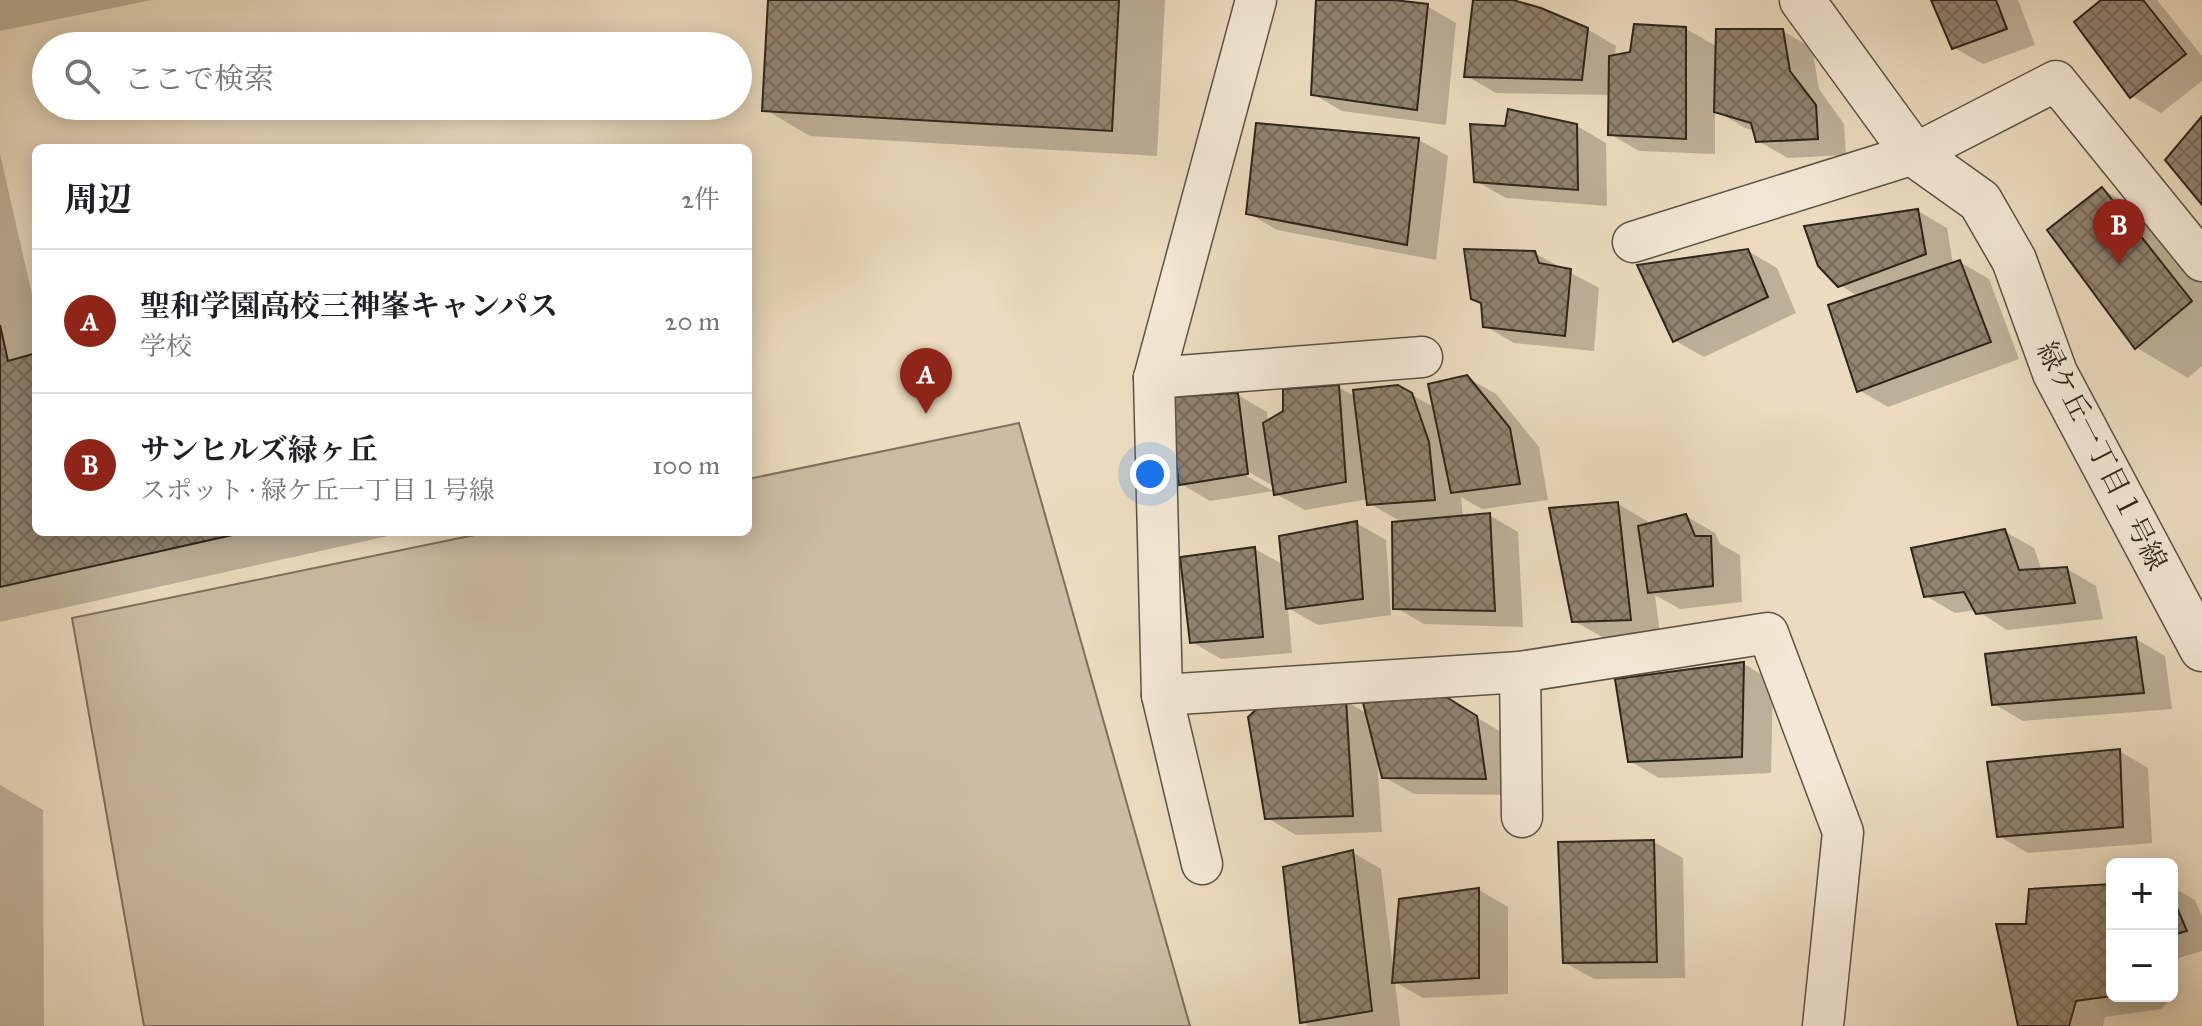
<!DOCTYPE html>
<html lang="ja">
<meta charset="utf-8">
<style>
:root{--surface:#fff;--page:#f2f2f2;--text:#202124;--muted:#757577;--line:#e0e0e0;--accent:#8f2418}
body{margin:0;font-family:"IM FELL Great Primer","Noto Serif JP",serif;background:var(--page);color:var(--text)}
.controls{position:absolute;right:24px;bottom:24px;display:grid;overflow:hidden;border-radius:12px;box-shadow:0 4px 20px #0003}
.controls button{width:72px;height:72px;display:grid;place-items:center;padding:0;border:0;border-bottom:2px solid var(--line);background:var(--surface);color:var(--text);font:40px sans-serif}
.you{position:absolute;left:1150px;top:474px;width:28px;height:28px;margin:-20px;border:6px solid #fff;border-radius:50%;background:#1a73e8;box-shadow:0 0 0 12px #1a73e833}
.badge{display:grid;place-items:center;width:52px;height:52px;border-radius:50%;background:var(--accent);color:#fff;font-size:26px;font-weight:700}
.pin{position:absolute;translate:-50% -66px;filter:drop-shadow(0 2px 4px #0008)}
.pin::after{content:'';position:absolute;top:42px;width:28px;height:24px;background:inherit;clip-path:polygon(0 0,100% 0,50% 100%)}
.list{margin:0;padding:0;list-style:none}
h2{display:flex;justify-content:space-between;align-items:center;height:104px;margin:0;padding:0 32px;font-size:34px}
h2 small{font-size:26px;font-weight:400;color:var(--muted)}
.list li{display:grid;grid-template-columns:52px 1fr auto;gap:24px;align-items:center;box-sizing:border-box;height:144px;padding:0 32px;border-top:2px solid var(--line)}
.list b{display:block;font-size:30px;white-space:nowrap}
.list p{margin:0;font-size:26px;white-space:nowrap;color:var(--muted)}
.list em{font-size:26px;font-style:normal;color:var(--muted)}
.icon{flex:none;width:44px;height:44px;fill:none;stroke:currentColor;stroke-width:2;stroke-linecap:round;stroke-linejoin:round}
.map{position:relative;flex:none;width:2202px;height:1026px;overflow:hidden}
.search{position:absolute;background:var(--surface);box-shadow:0 4px 20px #0003;left:32px;top:32px;width:720px;height:88px;display:flex;align-items:center;gap:20px;box-sizing:border-box;padding:0 28px;border-radius:44px;color:var(--muted);font-size:30px}
.panel{position:absolute;background:var(--surface);box-shadow:0 4px 20px #0003;left:32px;top:144px;width:720px;height:392px;border-radius:12px}
.map>svg:first-child{display:block}
.pitch{fill:#cbbda3;stroke:#7c715f;stroke-width:2}
.shadow{fill:#0003}
.building{fill:url(#building-cross-hatch);stroke:#2d251b;stroke-width:2}
.lines{fill:none;stroke-linecap:round;stroke-linejoin:round}
.lane-casing{stroke:#5c5344;stroke-width:43}
.street-casing{stroke:#5c5344;stroke-width:47}
.lane{stroke:#f2e8d5;stroke-width:40}
.street{stroke:#f2e8d5;stroke-width:44}
.labels{text-anchor:middle;dominant-baseline:central;stroke-width:6;stroke-linejoin:round;paint-order:stroke}
.street-label{font-size:28px;fill:#2d251b;stroke:#f2e8d5}
</style>
<div class="map">
<svg width="2202" height="1026" viewBox="0 0 2202 1026">
<defs>
<pattern id="building-cross-hatch" width="8" height="8" patternUnits="userSpaceOnUse" patternTransform="scale(2)"><rect width="8" height="8" fill="#908470"/><path d="M0 0l8 8M0 8l8-8" fill="none" stroke="#766c5b"/></pattern>
</defs>
<rect width="100%" height="100%" fill="#ebdcbf"/>
<filter id="stains"><feTurbulence type="fractalNoise" baseFrequency=".0025" numOctaves="4"/><feColorMatrix values="0 0 0 0 .2 0 0 0 0 .09 0 0 0 0 .02 0 0 0 .5 -.17"/></filter>
<radialGradient id="worn" r=".72"><stop offset=".6" stop-color="#630" stop-opacity="0"/><stop offset="1" stop-color="#630" stop-opacity=".3"/></radialGradient>
<!-- pitch -->
<polygon class="pitch" points="1019,423 1190,1026 144,1026 72,618 489,532 748,532 748,479"/>
<!-- shadow -->
<g class="shadow">
<polygon points="0,0 152,0 0,31"/>
<polygon points="770,0 1165,0 1157,156 810,136 764,109"/>
<polygon points="1318,0 1378,0 1427,6 1456,23 1446,125 1342,111 1313,94"/>
<polygon points="1475,0 1506,0 1587,29 1616,46 1615,57 1632,54 1686,29 1718,47 1783,31 1812,48 1819,89 1844,124 1846,155 1788,158 1758,141 1756,131 1745,128 1715,110 1715,154 1639,151 1610,134 1611,95 1496,93 1467,76"/>
<polygon points="1933,0 2018,0 2035,45 1983,64 1953,47"/>
<polygon points="2105,0 2157,0 2202,56 2202,81 2161,113 2132,96"/>
<polygon points="1577,126 1606,143 1607,206 1506,198 1476,181"/>
<polygon points="1419,140 1448,156 1436,260 1277,230 1248,213"/>
<polygon points="0,154 36,312 36,532 406,532 0,622"/>
<polygon points="2102,189 2154,219 2202,280 2202,366 2188,378 2137,348 2050,230"/>
<polygon points="1918,211 1947,228 1953,264 1960,262 1989,279 2019,359 1888,407 1859,390 1859,297 1840,285"/>
<polygon points="1748,251 1777,268 1796,313 1704,357 1674,340"/>
<polygon points="1534,253 1599,288 1594,351 1514,343 1485,326"/>
<polygon points="1466,377 1496,394 1539,447 1548,500 1482,509 1461,497 1463,517 1489,515 1518,532 1523,627 1424,624 1395,607 1403,523 1369,503 1369,499 1305,510 1276,494 1275,487 1240,467 1238,471 1273,491 1210,501 1181,484 1238,395 1267,412 1268,422 1338,387 1356,397 1398,387 1435,408"/>
<polygon points="1618,504 1647,521 1648,526 1686,516 1715,533 1720,544 1740,555 1742,602 1680,609 1655,595 1660,635 1604,638 1574,621"/>
<polygon points="1356,523 1386,540 1391,615 1318,625 1288,608 1292,653 1221,659 1192,642 1255,549 1284,565"/>
<polygon points="2004,531 2034,548 2042,571 2067,569 2096,586 2103,619 2007,630 1976,610 1955,613 1926,596"/>
<polygon points="2136,639 2165,656 2172,709 2023,721 1994,704"/>
<polygon points="1744,664 1773,681 1771,773 1659,778 1630,761"/>
<polygon points="1345,701 1368,714 1473,715 1506,735 1514,795 1414,794 1384,777 1377,758 1382,832 1296,835 1267,818"/>
<polygon points="2119,751 2148,768 2152,843 2028,853 1999,836"/>
<polygon points="0,785 43,810 44,1026 0,1026"/>
<polygon points="1654,842 1683,858 1685,978 1594,979 1564,962"/>
<polygon points="1352,852 1381,869 1393,968 1479,890 1508,907 1508,994 1423,998 1395,982 1400,1026 1309,1026 1302,1022"/>
<polygon points="2112,886 2112,996 2172,996 2172,887 2195,900 2202,917 2202,951 2175,959 2173,997 2161,1009 2105,1017 2103,1026 2020,1026 2028,926"/>
</g>
<!-- building -->
<g class="building">
<polygon points="768,0 1119,0 1112,131 762,111"/>
<polygon points="1316,0 1394,0 1428,4 1417,110 1311,95"/>
<polygon points="1473,0 1513,0 1541,8 1588,28 1582,80 1464,77"/>
<polygon points="1931,0 1996,0 2007,29 1952,49"/>
<polygon points="2101,0 2143,0 2186,54 2130,98 2074,22"/>
<polygon points="1634,24 1686,27 1686,139 1608,135 1609,56 1630,52"/>
<polygon points="1716,29 1783,29 1790,71 1816,105 1818,139 1756,142 1751,123 1714,112"/>
<polygon points="1508,109 1577,124 1578,190 1474,182 1470,124 1505,126"/>
<polygon points="2202,116 2202,205 2165,160"/>
<polygon points="1256,123 1419,138 1407,245 1246,214"/>
<polygon points="2102,187 2192,301 2135,349 2047,230"/>
<polygon points="1918,209 1926,254 1838,287 1818,266 1804,226"/>
<polygon points="1464,249 1535,251 1539,263 1571,269 1565,336 1483,327 1481,303 1471,299"/>
<polygon points="1748,249 1768,297 1673,342 1637,265"/>
<polygon points="1960,260 1991,342 1857,392 1828,305"/>
<polygon points="0,325 8,361 36,353 36,532 246,532 0,587"/>
<polygon points="1467,375 1510,428 1520,484 1451,493 1428,384"/>
<polygon points="1339,385 1346,482 1274,495 1263,423 1283,411 1283,389"/>
<polygon points="1398,385 1412,393 1429,442 1435,500 1367,505 1353,390"/>
<polygon points="1238,393 1248,474 1179,485 1168,397"/>
<polygon points="1618,502 1631,620 1572,622 1549,508"/>
<polygon points="1490,513 1495,611 1393,609 1392,522"/>
<polygon points="1686,514 1695,536 1711,536 1713,586 1648,593 1638,526"/>
<polygon points="1357,521 1363,599 1286,609 1279,536"/>
<polygon points="2005,529 2019,570 2067,567 2075,603 1976,614 1964,592 1924,597 1911,548"/>
<polygon points="1255,547 1263,637 1190,643 1180,557"/>
<polygon points="2136,637 2144,693 1992,705 1985,654"/>
<polygon points="1744,662 1742,757 1628,762 1615,679"/>
<polygon points="1443,695 1477,716 1486,779 1382,778 1363,703"/>
<polygon points="1346,699 1353,816 1265,819 1248,717 1264,702"/>
<polygon points="2120,749 2123,827 1997,837 1987,762"/>
<polygon points="1654,840 1657,962 1563,963 1558,842"/>
<polygon points="1353,850 1372,1011 1300,1023 1283,867"/>
<polygon points="2112,884 2112,996 2076,1001 2069,1026 2018,1026 1996,924 2026,924 2029,889"/>
<polygon points="1479,888 1479,978 1392,983 1399,899"/>
<polygon points="2172,896 2187,931 2172,935"/>
</g>
<g class="lines">
<defs>
<g id="lane">
<polyline points="1633,242 1914,154 2056,81 2202,261"/>
<polyline points="1154,378 1422,357"/>
<polyline points="1520,672 1522,817"/>
<polyline points="1162,695 1520,672 1768,633 1843,832 1823,1026"/>
<polyline points="1202,864 1162,695 1154,378 1256,0"/>
</g>
<polyline id="street" points="1802,0 1914,154 1980,201 2014,260 2055,373 2202,649"/>
</defs>
<!-- lane casing -->
<use href="#lane" class="lane-casing"/>
<!-- street casing -->
<use href="#street" class="street-casing"/>
<!-- lane -->
<use href="#lane" class="lane"/>
<!-- street -->
<use href="#street" class="street"/>
</g>
<g class="labels">
<!-- street labels -->
<g class="street-label">
<text transform="translate(2102 456) rotate(63)">緑ケ丘一丁目１号線</text>
</g>
</g>
<rect width="100%" height="100%" filter="url(#stains)"/>
<rect width="100%" height="100%" fill="url(#worn)"/>
</svg>
<div class="controls">
<button>+</button>
<button>−</button>
</div>
<div class="you"></div>
<div class="pin badge" style="left:926px;top:414px">A</div>
<div class="pin badge" style="left:2119px;top:265px">B</div>
<div class="search"><svg class="icon" aria-label="search" viewBox="0 0 24 24"><circle cx="10" cy="10" r="6"/><path d="M15 15l6 6"/></svg>ここで検索</div>
<section class="panel">
<h2>周辺<small>2件</small></h2>
<ul class="list">
<li><span class="badge">A</span><div><b>聖和学園高校三神峯キャンパス</b><p>学校</p></div><em>20 m</em></li>
<li><span class="badge">B</span><div><b>サンヒルズ緑ヶ丘</b><p>スポット · 緑ケ丘一丁目１号線</p></div><em>100 m</em></li>
</ul>
</section>
</div>
